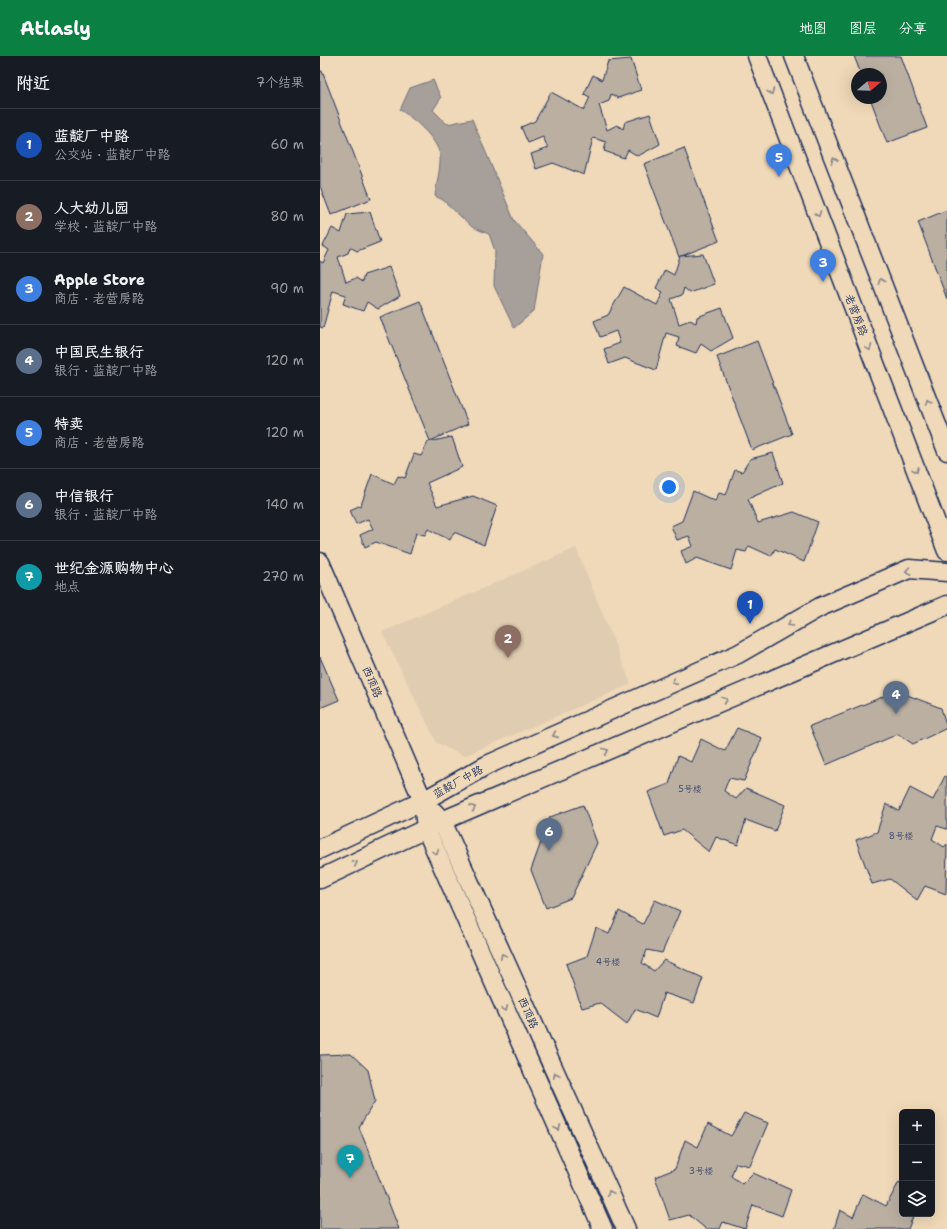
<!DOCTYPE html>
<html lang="zh">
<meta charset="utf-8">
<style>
:root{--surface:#171b24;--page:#242831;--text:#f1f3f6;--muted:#9ea1a6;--line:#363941;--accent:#0b8043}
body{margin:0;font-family:"Shantell Sans","LXGW WenKai TC",sans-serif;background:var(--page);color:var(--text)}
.controls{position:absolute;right:12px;bottom:12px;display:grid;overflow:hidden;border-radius:6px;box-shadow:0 4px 16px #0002}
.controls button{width:36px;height:36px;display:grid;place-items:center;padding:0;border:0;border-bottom:1px solid var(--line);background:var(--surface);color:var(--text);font:20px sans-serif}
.compass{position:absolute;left:531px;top:12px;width:36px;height:36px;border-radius:50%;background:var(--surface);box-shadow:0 4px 16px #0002;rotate:71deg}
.you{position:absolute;left:349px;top:431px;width:14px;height:14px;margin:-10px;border:3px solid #fff;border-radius:50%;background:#1a73e8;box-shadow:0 0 0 6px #1a73e833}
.badge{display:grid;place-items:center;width:26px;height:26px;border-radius:50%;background:var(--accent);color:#fff;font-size:13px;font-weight:700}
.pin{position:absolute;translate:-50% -33px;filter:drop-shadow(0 1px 2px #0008)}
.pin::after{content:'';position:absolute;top:21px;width:14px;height:12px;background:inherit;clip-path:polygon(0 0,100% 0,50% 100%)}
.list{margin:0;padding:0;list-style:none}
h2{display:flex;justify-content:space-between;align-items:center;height:52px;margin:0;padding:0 16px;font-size:17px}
h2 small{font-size:13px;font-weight:400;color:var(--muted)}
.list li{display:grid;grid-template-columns:26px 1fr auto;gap:12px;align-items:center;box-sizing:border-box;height:72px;padding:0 16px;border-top:1px solid var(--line)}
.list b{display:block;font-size:15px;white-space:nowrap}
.list p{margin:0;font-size:13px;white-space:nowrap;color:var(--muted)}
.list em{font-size:13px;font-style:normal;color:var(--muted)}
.icon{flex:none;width:22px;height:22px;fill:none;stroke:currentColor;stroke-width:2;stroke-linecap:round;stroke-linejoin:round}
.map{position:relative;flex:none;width:627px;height:1173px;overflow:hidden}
header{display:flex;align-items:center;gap:24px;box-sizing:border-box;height:56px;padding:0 20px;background:var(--accent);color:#fff}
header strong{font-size:19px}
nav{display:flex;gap:22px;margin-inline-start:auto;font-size:14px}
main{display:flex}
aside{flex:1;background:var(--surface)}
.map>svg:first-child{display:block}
.built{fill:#e0ccb1}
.water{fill:#a79f99;stroke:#6f7281}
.building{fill:#bbafa2;stroke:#1b2f5e}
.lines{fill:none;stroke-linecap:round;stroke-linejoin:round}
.minor-casing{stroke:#1b2f5e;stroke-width:21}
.minor{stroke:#f0d9b8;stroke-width:18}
.oneway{stroke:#86848b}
.labels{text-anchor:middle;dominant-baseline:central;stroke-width:3;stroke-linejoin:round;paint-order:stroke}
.number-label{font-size:9px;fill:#434f6f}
.street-label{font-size:11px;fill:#1b2f5e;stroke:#f0d9b8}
</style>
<header>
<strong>Atlasly</strong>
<nav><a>地图</a><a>图层</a><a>分享</a></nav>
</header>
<main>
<aside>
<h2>附近<small>7个结果</small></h2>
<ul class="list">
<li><span class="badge" style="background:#1a4fb4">1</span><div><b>蓝靛厂中路</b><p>公交站 · 蓝靛厂中路</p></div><em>60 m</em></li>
<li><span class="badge" style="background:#8d6e63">2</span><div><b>人大幼儿园</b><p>学校 · 蓝靛厂中路</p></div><em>80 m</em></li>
<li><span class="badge" style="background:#3f7fe0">3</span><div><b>Apple Store</b><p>商店 · 老营房路</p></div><em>90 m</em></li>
<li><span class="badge" style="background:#5c6f8a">4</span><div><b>中国民生银行</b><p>银行 · 蓝靛厂中路</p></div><em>120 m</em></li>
<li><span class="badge" style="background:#3f7fe0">5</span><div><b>特卖</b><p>商店 · 老营房路</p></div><em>120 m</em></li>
<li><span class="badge" style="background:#5c6f8a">6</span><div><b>中信银行</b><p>银行 · 蓝靛厂中路</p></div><em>140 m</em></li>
<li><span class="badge" style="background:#0f9aa8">7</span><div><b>世纪金源购物中心</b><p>地点</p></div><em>270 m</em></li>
</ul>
</aside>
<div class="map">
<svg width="627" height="1173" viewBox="0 0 627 1173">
<rect width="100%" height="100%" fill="#f0d9b8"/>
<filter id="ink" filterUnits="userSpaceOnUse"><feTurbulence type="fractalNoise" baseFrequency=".025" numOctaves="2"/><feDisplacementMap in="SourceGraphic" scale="8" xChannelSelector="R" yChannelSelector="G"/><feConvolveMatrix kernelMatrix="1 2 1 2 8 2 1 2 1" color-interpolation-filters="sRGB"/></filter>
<g filter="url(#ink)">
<!-- built -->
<polygon class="built" points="256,492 311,628 144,700 117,687 62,576"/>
<!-- water -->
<path class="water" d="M113,24L121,42L113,54L127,68L152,63L194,164L223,198L214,255L194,272L174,230L175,195L169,178L152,171L123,144L115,140C116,128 121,112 120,100C118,83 93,62 80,54L90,32Z"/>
<!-- building -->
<g class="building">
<polygon points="534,0 581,0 607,72 567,87 550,42 561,42 561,18 541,18"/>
<polygon points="311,3 321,34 298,42 291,38 289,45 279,49 287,74 297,69 303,73 305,66 330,58 340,88 318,100 308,94 304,102 284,95 286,86 273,82 264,119 233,107 216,113 211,98 228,92 223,81 208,87 201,71 215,65 231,36 264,54 270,41 264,38 273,19 282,24 288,5"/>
<polygon points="0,15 2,15 51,143 11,159 0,130"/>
<polygon points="364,92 399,185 359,201 324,108"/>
<polygon points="627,154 627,243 598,166"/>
<polygon points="50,156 60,186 37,195 30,191 28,197 18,201 26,226 36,222 42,226 44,219 69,211 80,240 58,253 47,246 43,255 23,248 26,239 13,235 3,272 0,271 0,205 3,207 9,194 3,190 12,172 21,177 27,158"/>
<polygon points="383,198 394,228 370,237 364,232 362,239 351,243 359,268 370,264 376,267 377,261 402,252 413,282 391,295 381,288 376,297 357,290 359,281 346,277 336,314 305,302 289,308 284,293 300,287 296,275 280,281 274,265 288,259 304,231 337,249 343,236 336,232 345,214 354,219 360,200"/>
<polygon points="100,245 148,368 110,385 60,261"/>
<polygon points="437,285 472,378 432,394 397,301"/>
<polygon points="132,381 142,411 107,427 117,450 153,440 177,450 164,489 134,476 130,484 108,473 105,479 96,477 90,498 56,486 45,491 40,479 53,473 48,463 36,468 30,454 41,449 52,418 74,428 78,420 85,422 94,398 101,400 108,386"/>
<polygon points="453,397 463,427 428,443 438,467 474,456 498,466 484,506 455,493 451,500 429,490 426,496 417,494 411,514 377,502 366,508 361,495 373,490 369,480 357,484 351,470 362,465 373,435 395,445 399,437 406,439 415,414 422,416 430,403"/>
<polygon points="0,601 19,644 0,652"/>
<polygon points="577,635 621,652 627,672 593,688 578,678 506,709 490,670"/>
<polygon points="417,672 442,682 424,725 409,722 404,735 416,743 426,732 465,749 455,775 426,764 418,789 396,781 389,796 362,774 344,780 328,736 349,728 358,700 371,706 381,683 405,695"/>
<polygon points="625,720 627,721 627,773 617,770 612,783 624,791 627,788 626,838 605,830 597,844 570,823 552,828 536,784 557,776 566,748 579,755 590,732 613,744"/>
<polygon points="263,749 277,787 251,842 226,852 211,814 230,761"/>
<polygon points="335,844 360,855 342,897 327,894 322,907 334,915 344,904 383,922 374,947 344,937 336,962 315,953 307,968 280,947 262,952 246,908 267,900 276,872 289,878 299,855 323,868"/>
<polygon points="31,998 48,1014 55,1045 39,1071 79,1173 0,1173 0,999"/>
<polygon points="424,1057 448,1067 430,1110 416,1107 411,1120 422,1128 433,1117 471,1134 462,1160 433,1149 425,1173 403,1166 400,1173 386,1173 369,1159 350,1164 335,1121 355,1113 365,1084 378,1091 388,1068 411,1080"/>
<polygon points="579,1126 582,1127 582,1158 594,1158 588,1173 514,1173 520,1154 533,1161 543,1138 566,1150"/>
</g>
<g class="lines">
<defs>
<g id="minor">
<polyline points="437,0 627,495"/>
<polyline points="474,0 627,395"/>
<polyline points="0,506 103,745 106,773 283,1173"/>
<polyline points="114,756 122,765 306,1173"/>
<polyline points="0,793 103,745 167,709 418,598 500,551 589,513 627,516"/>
<polyline points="0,823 122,765 627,549"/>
</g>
</defs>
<!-- minor casing -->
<use href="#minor" class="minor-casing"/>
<!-- minor -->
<use href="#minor" class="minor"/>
</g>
<!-- one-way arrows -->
<defs><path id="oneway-chevron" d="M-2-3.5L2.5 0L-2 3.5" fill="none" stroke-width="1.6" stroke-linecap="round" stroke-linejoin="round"/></defs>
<g class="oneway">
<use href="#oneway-chevron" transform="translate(451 36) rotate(69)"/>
<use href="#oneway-chevron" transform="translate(514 104) rotate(-111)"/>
<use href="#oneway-chevron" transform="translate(498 158) rotate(69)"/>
<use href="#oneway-chevron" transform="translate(561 225) rotate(-111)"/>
<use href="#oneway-chevron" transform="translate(549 292) rotate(69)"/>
<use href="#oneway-chevron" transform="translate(608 346) rotate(-111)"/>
<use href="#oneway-chevron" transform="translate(596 414) rotate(69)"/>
<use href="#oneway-chevron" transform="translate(588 515) rotate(169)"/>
<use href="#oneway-chevron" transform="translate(470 568) rotate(150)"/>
<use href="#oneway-chevron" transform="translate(354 626) rotate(156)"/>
<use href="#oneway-chevron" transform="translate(405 644) rotate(-23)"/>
<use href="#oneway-chevron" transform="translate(235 679) rotate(156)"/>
<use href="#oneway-chevron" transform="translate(286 695) rotate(-23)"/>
<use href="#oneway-chevron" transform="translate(153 752) rotate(-23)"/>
<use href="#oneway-chevron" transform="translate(116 796) rotate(66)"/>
<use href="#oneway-chevron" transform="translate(35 807) rotate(-25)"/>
<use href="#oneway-chevron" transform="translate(183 900) rotate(-114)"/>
<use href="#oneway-chevron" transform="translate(185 953) rotate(66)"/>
<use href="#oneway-chevron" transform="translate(236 1019) rotate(-114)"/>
<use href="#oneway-chevron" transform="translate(238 1072) rotate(66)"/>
<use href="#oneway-chevron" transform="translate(290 1137) rotate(-114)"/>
</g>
</g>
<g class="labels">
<!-- number labels -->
<g class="number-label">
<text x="370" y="733">5号楼</text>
<text x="581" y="780">8号楼</text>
<text x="288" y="906">4号楼</text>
<text x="381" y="1115">3号楼</text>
</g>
<!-- street labels -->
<g class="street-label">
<text transform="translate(536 259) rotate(69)">老营房路</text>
<text transform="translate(52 626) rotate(67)">西顶路</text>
<text transform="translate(138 726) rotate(-29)">蓝靛厂中路</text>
<text transform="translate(208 957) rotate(66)">西顶路</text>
</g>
</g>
</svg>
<div class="controls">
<button>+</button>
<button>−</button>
<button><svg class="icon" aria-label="layers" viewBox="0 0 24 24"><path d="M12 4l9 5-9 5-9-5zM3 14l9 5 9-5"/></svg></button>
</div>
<svg class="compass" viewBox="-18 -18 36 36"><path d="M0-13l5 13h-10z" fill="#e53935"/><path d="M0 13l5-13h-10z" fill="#9ea1a6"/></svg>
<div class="you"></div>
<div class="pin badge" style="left:430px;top:568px;background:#1a4fb4">1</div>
<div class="pin badge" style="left:188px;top:602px;background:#8d6e63">2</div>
<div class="pin badge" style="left:503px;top:226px;background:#3f7fe0">3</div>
<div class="pin badge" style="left:576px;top:658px;background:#5c6f8a">4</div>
<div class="pin badge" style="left:459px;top:121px;background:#3f7fe0">5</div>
<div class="pin badge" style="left:229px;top:795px;background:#5c6f8a">6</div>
<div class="pin badge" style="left:30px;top:1122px;background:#0f9aa8">7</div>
</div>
</main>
